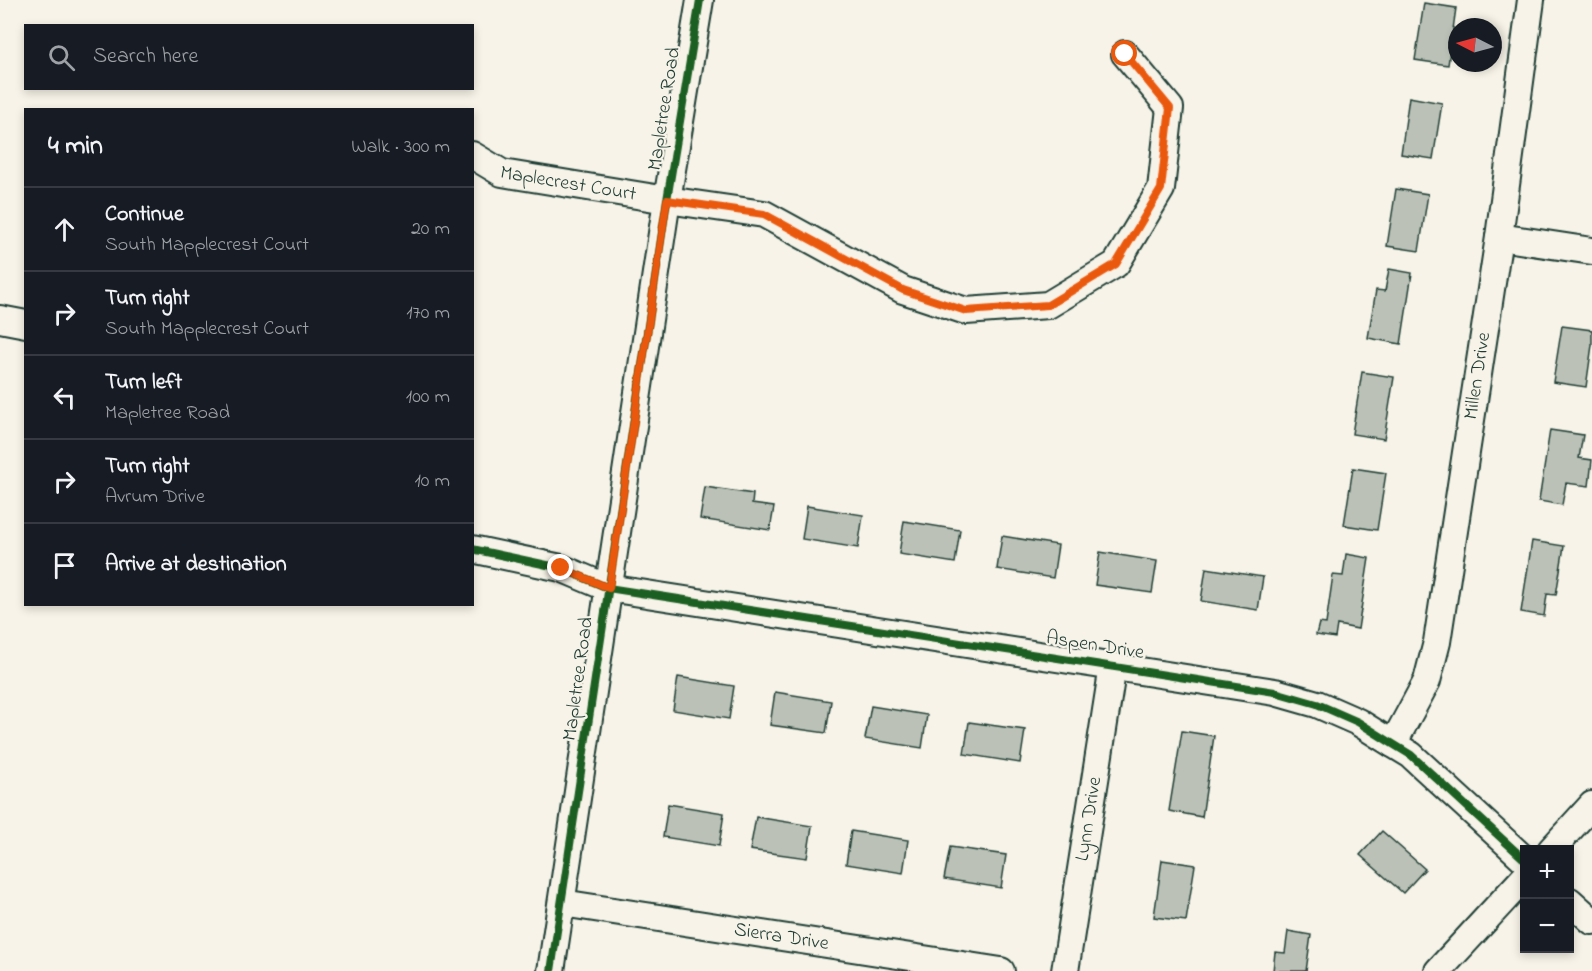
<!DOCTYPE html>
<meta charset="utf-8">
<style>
:root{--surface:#171b24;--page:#242831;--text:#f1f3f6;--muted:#9ea1a6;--line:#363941}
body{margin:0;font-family:"Indie Flower",sans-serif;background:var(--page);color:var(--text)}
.controls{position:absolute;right:18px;bottom:18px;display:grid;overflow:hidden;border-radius:0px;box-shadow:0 3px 9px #0003}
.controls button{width:54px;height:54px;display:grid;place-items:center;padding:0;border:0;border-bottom:2px solid var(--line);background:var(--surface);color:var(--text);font:30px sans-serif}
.compass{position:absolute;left:1448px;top:18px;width:54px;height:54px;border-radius:50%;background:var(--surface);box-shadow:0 3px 9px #0003;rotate:276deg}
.stop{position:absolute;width:18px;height:18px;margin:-14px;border:4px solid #ea580c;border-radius:50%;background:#fff}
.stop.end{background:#ea580c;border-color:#fff;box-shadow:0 2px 6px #0008}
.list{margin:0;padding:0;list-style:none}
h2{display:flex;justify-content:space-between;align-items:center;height:78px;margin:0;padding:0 24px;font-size:26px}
h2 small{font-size:20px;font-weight:400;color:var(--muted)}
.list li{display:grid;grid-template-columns:39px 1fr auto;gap:18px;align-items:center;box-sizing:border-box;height:84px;padding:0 24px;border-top:2px solid var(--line)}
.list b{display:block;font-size:22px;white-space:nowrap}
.list p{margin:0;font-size:20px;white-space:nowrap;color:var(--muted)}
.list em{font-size:20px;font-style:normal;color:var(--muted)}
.icon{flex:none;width:33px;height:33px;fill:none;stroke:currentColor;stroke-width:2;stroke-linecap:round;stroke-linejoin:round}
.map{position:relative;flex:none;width:1592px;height:971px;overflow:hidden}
.search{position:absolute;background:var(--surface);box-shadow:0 3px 9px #0003;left:24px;top:24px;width:450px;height:66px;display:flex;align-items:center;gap:15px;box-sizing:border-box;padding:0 21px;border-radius:0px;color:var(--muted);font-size:22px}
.panel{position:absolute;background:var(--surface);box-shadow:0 3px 9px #0003;left:24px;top:108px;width:450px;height:498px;border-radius:0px}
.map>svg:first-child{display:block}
.building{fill:#bbc1b6;stroke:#1f3d34;stroke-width:1.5}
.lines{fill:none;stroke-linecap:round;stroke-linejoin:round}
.minor-casing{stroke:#1f3d34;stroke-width:30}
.minor{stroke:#f7f3e8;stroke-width:26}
.cycleway-casing{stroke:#f7f3e8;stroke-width:11}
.cycleway{stroke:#1b5e20;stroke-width:8}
.route{stroke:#ea580c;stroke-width:8}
.labels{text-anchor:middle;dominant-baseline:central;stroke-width:4.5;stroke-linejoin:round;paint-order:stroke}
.street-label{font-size:20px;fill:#1f3d34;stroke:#f7f3e8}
</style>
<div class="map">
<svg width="1592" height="971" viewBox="0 0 1592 971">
<rect width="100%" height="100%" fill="#f7f3e8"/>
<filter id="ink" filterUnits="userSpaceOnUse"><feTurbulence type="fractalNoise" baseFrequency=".0167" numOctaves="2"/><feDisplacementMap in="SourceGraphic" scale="12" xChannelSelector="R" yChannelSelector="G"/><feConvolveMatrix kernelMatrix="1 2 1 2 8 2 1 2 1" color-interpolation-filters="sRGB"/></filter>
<g filter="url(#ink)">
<!-- building -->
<g class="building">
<polygon points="1424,3 1456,8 1448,65 1415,60"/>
<polygon points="1409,97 1442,103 1433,159 1401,154"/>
<polygon points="1396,189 1428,194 1419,251 1387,246"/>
<polygon points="1389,269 1412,273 1401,344 1368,338 1376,290 1385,291"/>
<polygon points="1562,326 1592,330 1592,345 1586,387 1553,382"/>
<polygon points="1362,372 1394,377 1384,439 1352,434"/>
<polygon points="1550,430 1583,435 1579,458 1592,460 1589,486 1566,483 1562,505 1539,501"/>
<polygon points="1353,468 1386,473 1377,530 1344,525"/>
<polygon points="705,487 753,494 752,504 774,507 770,530 700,519"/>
<polygon points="807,506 863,515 858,548 802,539"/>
<polygon points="904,521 960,530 955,563 899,554"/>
<polygon points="1002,536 1058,545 1053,578 997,569"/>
<polygon points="1532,541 1564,546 1556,595 1547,594 1544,616 1521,612"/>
<polygon points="1100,552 1157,561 1152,593 1095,585"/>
<polygon points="1346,554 1369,558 1358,629 1337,625 1335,638 1316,635 1319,623 1326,624 1333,575 1343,576"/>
<polygon points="1206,568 1263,577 1258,610 1201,601"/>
<polygon points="678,677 734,686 729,719 673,710"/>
<polygon points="775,692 831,701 826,733 770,725"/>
<polygon points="871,706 927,715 922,748 865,739"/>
<polygon points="969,722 1025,730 1020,763 964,754"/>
<polygon points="1182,731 1214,736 1202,817 1169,811"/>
<polygon points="668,804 724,813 719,846 663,837"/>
<polygon points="756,817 812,826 807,858 750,850"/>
<polygon points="851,831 908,840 903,873 846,864"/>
<polygon points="1382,831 1425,869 1403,893 1360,855"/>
<polygon points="950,847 1006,855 1001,888 944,879"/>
<polygon points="1162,860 1195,865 1186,921 1154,917"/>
<polygon points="1288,931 1311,935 1306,971 1273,971 1275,952 1285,953"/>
</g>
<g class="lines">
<defs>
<g id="minor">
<path id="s1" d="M472,155L502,173L667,200L764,214L903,290L966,311L1048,305L1116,264L1161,189L1170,108L1125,54"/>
<polyline points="1499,237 1592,251"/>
<polyline points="0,319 26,324"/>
<polyline points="472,549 561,568 608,588 1275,692 1317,704 1358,722 1393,744 1411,755 1524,859"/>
<path id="s2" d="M1393,744L1427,681L1437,642L1499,237L1531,0"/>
<polyline points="1551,850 1592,805"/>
<polyline points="1570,901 1592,921"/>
<path id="s3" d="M562,903L1001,971"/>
<polyline points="551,971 667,200 700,0"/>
<path id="s4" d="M1065,971L1113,666"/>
<polyline points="1438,971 1524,878"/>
</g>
</defs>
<!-- minor casing -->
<use href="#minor" class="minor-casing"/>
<!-- minor -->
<use href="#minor" class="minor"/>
<defs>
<g id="cycleway">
<polyline points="472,549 561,568 608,588 1275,692 1317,704 1358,722 1393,744 1411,755 1524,859"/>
<polyline points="551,971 667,200 700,0"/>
</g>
</defs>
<!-- cycleway casing -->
<use href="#cycleway" class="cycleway-casing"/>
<!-- cycleway -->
<use href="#cycleway" class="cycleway"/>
</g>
</g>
<g class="lines" filter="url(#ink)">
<!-- route -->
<polyline class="route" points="561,568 609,588 667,200 764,214 903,290 966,311 1048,305 1116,264 1161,189 1170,108 1125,54"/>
</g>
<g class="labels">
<!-- street labels -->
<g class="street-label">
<text transform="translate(665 109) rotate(-81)">Mapletree Road</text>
<text stroke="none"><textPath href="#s1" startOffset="102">Maplecrest Court</textPath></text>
<text stroke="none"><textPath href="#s2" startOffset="381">Millen Drive</textPath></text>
<text transform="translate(1095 646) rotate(9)">Aspen Drive</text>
<text transform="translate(579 679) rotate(-82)">Mapletree Road</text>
<text stroke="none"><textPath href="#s4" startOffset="154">Lynn Drive</textPath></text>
<text stroke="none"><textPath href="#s3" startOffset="222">Sierra Drive</textPath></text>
</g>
</g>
</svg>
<div class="controls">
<button>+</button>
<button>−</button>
</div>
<svg class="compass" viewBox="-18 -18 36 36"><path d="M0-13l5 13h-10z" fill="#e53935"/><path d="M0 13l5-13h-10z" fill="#9ea1a6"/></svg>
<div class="stop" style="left:1125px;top:54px"></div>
<div class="stop end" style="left:561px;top:568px"></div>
<div class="search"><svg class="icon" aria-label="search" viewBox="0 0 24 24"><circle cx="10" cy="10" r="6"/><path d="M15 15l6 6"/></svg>Search here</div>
<section class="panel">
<h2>4 min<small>Walk · 300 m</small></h2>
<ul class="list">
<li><svg class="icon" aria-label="ahead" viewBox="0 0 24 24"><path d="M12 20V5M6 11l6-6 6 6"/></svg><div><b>Continue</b><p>South Mapplecrest Court</p></div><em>20 m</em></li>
<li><svg class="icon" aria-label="right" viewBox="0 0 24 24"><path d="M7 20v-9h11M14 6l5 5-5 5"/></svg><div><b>Turn right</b><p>South Mapplecrest Court</p></div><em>170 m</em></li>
<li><svg class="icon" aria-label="left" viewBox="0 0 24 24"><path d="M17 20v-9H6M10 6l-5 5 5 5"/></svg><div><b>Turn left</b><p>Mapletree Road</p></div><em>100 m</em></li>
<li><svg class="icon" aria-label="right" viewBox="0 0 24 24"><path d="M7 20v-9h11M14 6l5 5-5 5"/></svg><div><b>Turn right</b><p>Avrum Drive</p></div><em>10 m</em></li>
<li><svg class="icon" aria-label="arrive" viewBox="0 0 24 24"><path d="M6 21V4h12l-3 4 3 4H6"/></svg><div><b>Arrive at destination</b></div></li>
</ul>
</section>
</div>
